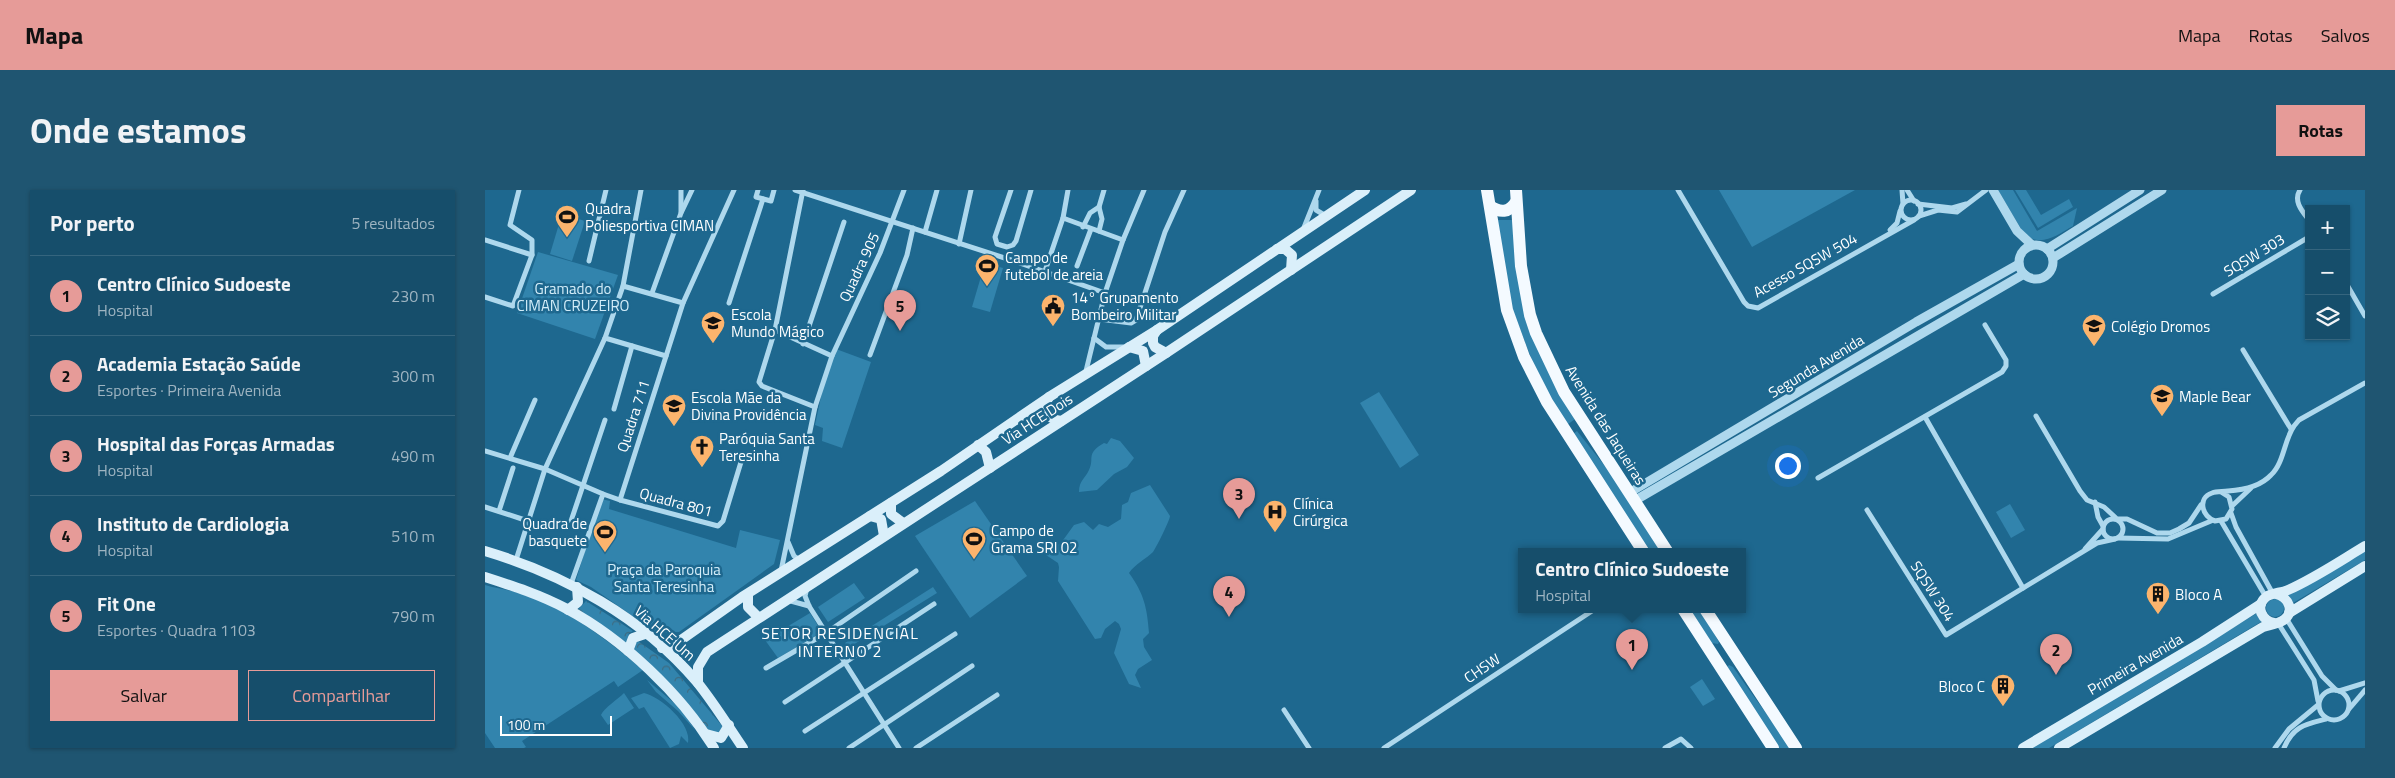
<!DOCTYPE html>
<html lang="pt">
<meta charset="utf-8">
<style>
:root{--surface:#164e6b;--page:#1f5571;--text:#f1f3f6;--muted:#9eb4c1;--line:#35657e;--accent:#e69b98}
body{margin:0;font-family:"Titillium Web",sans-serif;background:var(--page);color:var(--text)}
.controls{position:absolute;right:15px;top:15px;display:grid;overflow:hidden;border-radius:0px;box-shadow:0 1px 4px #0004}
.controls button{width:45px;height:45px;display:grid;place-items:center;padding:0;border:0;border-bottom:1px solid var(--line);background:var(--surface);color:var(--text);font:25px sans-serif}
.scale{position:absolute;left:15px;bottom:12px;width:112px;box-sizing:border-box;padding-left:5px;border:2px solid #fff;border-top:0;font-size:14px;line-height:18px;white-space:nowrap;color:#fff;-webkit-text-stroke:4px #1e688f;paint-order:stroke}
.you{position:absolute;left:1302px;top:275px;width:18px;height:18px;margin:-12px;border:4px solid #fff;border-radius:50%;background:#1a73e8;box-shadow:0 0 0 8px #1a73e833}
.badge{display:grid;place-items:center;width:32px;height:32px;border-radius:50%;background:var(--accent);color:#111;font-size:16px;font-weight:700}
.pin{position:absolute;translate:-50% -41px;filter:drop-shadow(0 1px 2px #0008)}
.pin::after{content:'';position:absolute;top:26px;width:18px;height:15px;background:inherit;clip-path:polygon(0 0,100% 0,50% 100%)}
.popup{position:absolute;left:1033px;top:358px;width:228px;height:65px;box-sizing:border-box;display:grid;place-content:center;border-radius:0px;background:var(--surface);filter:drop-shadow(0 1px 4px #0005);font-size:16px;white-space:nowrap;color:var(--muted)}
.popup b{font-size:19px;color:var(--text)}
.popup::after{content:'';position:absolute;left:50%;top:100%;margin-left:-10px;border:10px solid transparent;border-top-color:var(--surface)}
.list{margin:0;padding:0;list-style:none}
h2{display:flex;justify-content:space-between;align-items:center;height:65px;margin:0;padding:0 20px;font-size:21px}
h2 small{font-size:16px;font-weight:400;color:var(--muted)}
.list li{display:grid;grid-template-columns:32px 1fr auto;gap:15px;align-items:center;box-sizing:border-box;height:80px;padding:0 20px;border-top:1px solid var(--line)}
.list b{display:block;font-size:19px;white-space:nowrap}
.list p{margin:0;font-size:16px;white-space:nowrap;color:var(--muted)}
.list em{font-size:16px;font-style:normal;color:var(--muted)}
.actions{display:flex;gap:10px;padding:15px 20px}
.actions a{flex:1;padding:11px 0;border:1px solid var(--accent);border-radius:0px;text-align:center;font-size:18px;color:var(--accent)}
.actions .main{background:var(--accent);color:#111}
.icon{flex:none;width:28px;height:28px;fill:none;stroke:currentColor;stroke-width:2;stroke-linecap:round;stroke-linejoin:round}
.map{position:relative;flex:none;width:1880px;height:558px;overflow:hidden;border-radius:0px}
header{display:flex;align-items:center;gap:30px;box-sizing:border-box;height:70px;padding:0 25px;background:var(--accent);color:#111}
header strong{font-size:24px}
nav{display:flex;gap:28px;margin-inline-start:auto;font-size:18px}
.intro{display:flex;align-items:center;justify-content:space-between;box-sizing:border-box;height:120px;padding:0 30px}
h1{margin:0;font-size:35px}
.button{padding:12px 22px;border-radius:0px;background:var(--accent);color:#111;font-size:18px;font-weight:700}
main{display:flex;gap:30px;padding:0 30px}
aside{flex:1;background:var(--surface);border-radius:0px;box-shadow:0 1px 4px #0004}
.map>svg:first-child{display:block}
.green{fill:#3284ad}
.forest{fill:url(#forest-crowns)}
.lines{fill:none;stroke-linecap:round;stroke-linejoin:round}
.minor{stroke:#aed8ed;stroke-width:5}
.tertiary{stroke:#aed8ed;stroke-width:9}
.secondary{stroke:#daeffa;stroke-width:10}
.primary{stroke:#f4faff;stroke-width:12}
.labels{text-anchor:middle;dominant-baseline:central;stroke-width:5;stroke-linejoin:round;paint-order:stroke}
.poi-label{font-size:15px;fill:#fff;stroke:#1e688f;text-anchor:start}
.street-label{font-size:15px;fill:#fff;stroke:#1e688f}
.park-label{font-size:15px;fill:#d3edf9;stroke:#1e688f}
.neighbourhood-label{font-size:16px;letter-spacing:1px;fill:#fff;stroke:#1e688f}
</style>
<header>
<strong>Mapa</strong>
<nav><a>Mapa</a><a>Rotas</a><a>Salvos</a></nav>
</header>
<div class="intro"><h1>Onde estamos</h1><a class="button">Rotas</a></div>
<main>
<aside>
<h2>Por perto<small>5 resultados</small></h2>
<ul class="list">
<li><span class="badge">1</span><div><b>Centro Clínico Sudoeste</b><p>Hospital</p></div><em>230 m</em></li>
<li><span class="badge">2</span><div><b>Academia Estação Saúde</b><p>Esportes · Primeira Avenida</p></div><em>300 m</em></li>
<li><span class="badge">3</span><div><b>Hospital das Forças Armadas</b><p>Hospital</p></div><em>490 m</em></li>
<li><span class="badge">4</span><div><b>Instituto de Cardiologia</b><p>Hospital</p></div><em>510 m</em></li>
<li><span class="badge">5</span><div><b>Fit One</b><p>Esportes · Quadra 1103</p></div><em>790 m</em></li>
</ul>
<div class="actions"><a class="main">Salvar</a><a>Compartilhar</a></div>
</aside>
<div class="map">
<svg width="1880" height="558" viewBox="0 0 1880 558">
<defs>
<pattern id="forest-crowns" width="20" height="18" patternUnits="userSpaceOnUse" patternTransform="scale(1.25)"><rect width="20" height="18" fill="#3284ad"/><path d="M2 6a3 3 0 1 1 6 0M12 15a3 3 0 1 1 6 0" fill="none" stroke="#3e6b81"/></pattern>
</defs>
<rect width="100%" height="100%" fill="#1e688f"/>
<!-- green -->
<g class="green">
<polygon points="1234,0 1370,0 1267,57"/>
<path d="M1513,0H1528L1552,41L1592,18L1588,36C1572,45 1556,58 1539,44Z"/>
<polygon points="1530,0 1541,0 1556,25 1584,9 1588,17 1553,38"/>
<polygon points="77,24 100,31 87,71 65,64"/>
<polygon points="1010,30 1029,30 1031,76 1090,229 1082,235 1054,188 1026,116"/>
<polygon points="53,62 133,85 110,149 32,123"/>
<polygon points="500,73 518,78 505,122 487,117"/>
<polygon points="351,159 386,172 357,258 337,251 338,238 330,235 339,193"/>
<polygon points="894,202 934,265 915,278 875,213"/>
<polygon points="1092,241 1131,290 1177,361 1164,361 1088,244"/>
<path d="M626,248L635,251L649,268L642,277L629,284L612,300L594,302C594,290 600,289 604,280C610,268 600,264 619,253L622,254Z"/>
<path d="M665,295L685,326C685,330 671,358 668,362C661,369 650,374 644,383C659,404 662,417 664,443L658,449L659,457L667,470L653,479L650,485L656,498L644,494L629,463L636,439L634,434L630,431L620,439L616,448L610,449L573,391L574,377L573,373L558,363L576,353L589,335L599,332L608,340L614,334L623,337L636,329L637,315L643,312L646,303Z"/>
<polygon points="116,309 125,311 124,319 251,358 255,340 295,350 289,374 194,442 172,443 106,397 91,390"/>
<polygon points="490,311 542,386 485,428 430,346"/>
<polygon points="1525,314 1540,340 1526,348 1511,322"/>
<polygon points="1880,359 1880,370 1808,413 1803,404"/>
<polygon points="369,393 380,408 343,432 333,417"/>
<path d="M0,395C10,398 20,399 30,402C79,416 120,448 158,480L133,497L129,491L37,551L41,557L39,558H10L0,543Z"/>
<polygon points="448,397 452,403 363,458 360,453"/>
<circle cx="1790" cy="418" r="9"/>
<polygon points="1203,419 1215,419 1234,452 1233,454 1227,453"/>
<polygon points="1774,422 1779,430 1564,558 1545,558"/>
<polygon points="325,423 337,442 293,468 280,450"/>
<path d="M1244,475L1248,477C1267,505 1287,530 1305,558H1292L1242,477Z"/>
<polygon points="1217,489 1230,509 1218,516 1205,497"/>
<polygon points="162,490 195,518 210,540 193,521 171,502"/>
<path d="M139,503L149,518L123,535L116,525C119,518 133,509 139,503Z"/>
<path d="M159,503C176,507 207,534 203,553L196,546L194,554L185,558L159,517L154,519L146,508Z"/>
</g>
<!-- forest -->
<polygon class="forest" points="101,411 148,441 143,444 184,473 238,537 235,542 229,544 223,541 151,462 92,421"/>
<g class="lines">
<!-- minor -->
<g class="minor">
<polyline points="34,0 25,35 47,50 47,65"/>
<polyline points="273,0 271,7 286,11 289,0"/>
<polyline points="310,0 529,71 620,103"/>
<polyline points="318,0 290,140 274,192 277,196 330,217"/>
<polyline points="526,0 510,47 512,54 522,57 528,55 531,51 546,0"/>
<polyline points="1193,0 1259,112 1263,116 1273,118 1429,30"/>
<polyline points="1417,0 1418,14"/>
<polyline points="1422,0 1429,11"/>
<path d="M1815,0C1808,11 1817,21 1824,30"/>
<circle cx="1426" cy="20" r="10"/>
<polyline points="831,11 831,20 841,26"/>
<polyline points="1433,14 1467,18 1481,14"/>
<polyline points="196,22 196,0"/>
<polyline points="1434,26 1453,20 1472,22 1501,0"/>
<polyline points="578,28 638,50"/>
<polyline points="598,37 605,23 614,17"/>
<polyline points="818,40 834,0"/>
<polyline points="1405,40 1412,33 1415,21"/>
<polyline points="614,41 617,29 614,17 619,0"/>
<polyline points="440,42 452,0"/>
<polyline points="0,50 47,65 28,116 0,107"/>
<polyline points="474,54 486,0"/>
<polyline points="104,71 121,0"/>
<polyline points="592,76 606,39"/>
<polyline points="560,81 578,28 583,0"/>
<polyline points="1861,93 1880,126"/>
<polyline points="138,96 198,113"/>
<polyline points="167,103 196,23 207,0"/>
<polyline points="1728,104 1824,47"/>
<polyline points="244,113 278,9"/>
<polyline points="614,129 646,133 651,130 680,42 699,0"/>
<polyline points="290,140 347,166"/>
<polyline points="120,148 181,166"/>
<polyline points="609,148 621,157 640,157"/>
<polyline points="318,154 359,32"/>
<polyline points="1758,160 1806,239"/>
<polyline points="385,165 422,65 428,38"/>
<polyline points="600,185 620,103 638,50 659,0"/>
<polyline points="129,219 147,156"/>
<polyline points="1551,226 1595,301 1602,310 1619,317 1632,329 1642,329 1672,343 1685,343 1694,339 1704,333 1716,315"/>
<polyline points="1440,227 1538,398"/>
<polyline points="0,261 60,279 118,304"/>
<polyline points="25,268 50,210"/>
<polyline points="1333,288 1517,182 1521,176 1521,170 1500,135"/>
<path d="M1736,302L1744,307L1747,319L1741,329L1730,331C1717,327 1712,308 1727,303C1732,301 1738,302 1743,301C1758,300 1775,297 1786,285C1799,273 1799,250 1809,236L1814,230L1880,193"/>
<polyline points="135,310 233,336 238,331 256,272"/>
<polyline points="1610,312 1613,327 1618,336"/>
<polyline points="1747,316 1766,298"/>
<polyline points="0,317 43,331"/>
<polyline points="1382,320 1461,445 1612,353 1630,349"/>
<polyline points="14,321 28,278"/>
<polyline points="1746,323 1751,337 1788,404"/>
<circle cx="1628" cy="339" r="10"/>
<polyline points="86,331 120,230"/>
<polyline points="1736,331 1781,407"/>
<polyline points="1633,348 1683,349 1726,331"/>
<polyline points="303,352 309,366 316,371"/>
<polyline points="1600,359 1618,339"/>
<polyline points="31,370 60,279 120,148 138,96 156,0"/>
<polyline points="296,381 330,217 347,166 395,63 419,0"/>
<polyline points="86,394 118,304 135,310 198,113 249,0"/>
<polyline points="322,398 320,406 324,416 414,558"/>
<polyline points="302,410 324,416"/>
<polyline points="1801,428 1837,486 1851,500"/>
<polyline points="1793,433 1829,490 1833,511"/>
<polyline points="281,478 341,443 431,381"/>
<circle cx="1849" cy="515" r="15"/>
<polyline points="1854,501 1880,493"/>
<polyline points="300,512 449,414"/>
<polyline points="1864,519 1880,500"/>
<polyline points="799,520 824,558"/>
<polyline points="320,541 470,444"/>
<polyline points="364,558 487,476"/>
<polyline points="431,558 512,505"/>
<polyline points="899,558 1110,419"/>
<polyline points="1180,558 1196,549 1206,558"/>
<polyline points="1790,558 1804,539 1833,515"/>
<path d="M1799,558C1808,536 1821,534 1841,529"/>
</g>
<!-- tertiary -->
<g class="tertiary">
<polyline points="1508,0 1532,41 1547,55"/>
<circle cx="1551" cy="72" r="17"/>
<polyline points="1562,59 1655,0"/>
<polyline points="1568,68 1677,0"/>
<polyline points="1144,303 1431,132 1534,74"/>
<polyline points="1149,311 1539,84"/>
</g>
<!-- secondary -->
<g class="secondary">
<polyline points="792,59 800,59 807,65 806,80"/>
<polyline points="672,140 668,146 668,153 670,157 681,163"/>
<polyline points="644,157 658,161 661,176"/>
<path d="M564,207C556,220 562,229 576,231"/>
<polyline points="493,255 501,262 505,278"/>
<polyline points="406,313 406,324 418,333"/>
<polyline points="385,326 396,329 399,346"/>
<path d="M0,361C80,385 157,427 212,492C229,513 243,536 258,558"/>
<path d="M0,387C28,396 56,405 82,419C138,449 196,504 229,558"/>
<polyline points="263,404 263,417 274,428"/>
<polyline points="83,420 93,412 92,397"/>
<polyline points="1804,423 1880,376"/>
<path d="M1789,433C1778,431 1769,417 1781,407C1786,403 1796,403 1803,400C1830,388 1855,371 1880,356"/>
<polyline points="177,458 196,450 257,407 456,281 564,207 672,140 880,0"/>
<polyline points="143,461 148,448 160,444"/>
<polyline points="213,493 213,477 222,462 681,163 926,0"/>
<polyline points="221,544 236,548 244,535"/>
<polyline points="1538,558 1717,452 1776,414"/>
<path d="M1574,558L1778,437C1784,435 1792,434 1797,431C1811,423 1804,407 1791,404"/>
</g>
<!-- primary -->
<g class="primary">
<polyline points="1002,0 1022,120 1039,167 1062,212 1158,361"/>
<polyline points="1031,0 1036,76 1045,125 1051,143 1079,202 1182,361"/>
<path d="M1005,16C1015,23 1024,23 1031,12"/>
<polyline points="1198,419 1288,558"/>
<polyline points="1220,419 1311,558"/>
</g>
</g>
<!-- icons -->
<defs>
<symbol id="stadium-pin" viewBox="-11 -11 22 30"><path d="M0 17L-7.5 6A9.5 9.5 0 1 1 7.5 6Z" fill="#fcb46d" stroke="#1e688f"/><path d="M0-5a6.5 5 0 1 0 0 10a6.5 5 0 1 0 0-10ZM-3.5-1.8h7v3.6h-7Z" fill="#111"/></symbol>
<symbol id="civic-pin" viewBox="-11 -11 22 30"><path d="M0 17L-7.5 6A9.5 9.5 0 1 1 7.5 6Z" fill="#fcb46d" stroke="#1e688f"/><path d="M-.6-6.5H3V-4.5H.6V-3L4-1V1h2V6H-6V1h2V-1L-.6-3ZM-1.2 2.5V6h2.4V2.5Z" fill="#111"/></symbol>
<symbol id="school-pin" viewBox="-11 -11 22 30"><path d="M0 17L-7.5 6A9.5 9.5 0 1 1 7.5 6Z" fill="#fcb46d" stroke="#1e688f"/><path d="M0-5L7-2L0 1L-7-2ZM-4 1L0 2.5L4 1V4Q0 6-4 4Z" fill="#111"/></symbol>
<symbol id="church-pin" viewBox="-11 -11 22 30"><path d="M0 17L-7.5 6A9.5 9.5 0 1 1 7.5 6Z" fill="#fcb46d" stroke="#1e688f"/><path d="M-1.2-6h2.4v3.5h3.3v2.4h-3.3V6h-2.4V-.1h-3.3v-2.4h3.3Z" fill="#111"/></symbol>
<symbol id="hospital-pin" viewBox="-11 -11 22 30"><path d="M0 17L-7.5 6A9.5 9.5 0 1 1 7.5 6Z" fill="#fcb46d" stroke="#1e688f"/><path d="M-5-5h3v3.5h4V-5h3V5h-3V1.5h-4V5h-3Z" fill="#111"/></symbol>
<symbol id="building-pin" viewBox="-11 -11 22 30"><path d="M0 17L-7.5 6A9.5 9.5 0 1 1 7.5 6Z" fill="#fcb46d" stroke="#1e688f"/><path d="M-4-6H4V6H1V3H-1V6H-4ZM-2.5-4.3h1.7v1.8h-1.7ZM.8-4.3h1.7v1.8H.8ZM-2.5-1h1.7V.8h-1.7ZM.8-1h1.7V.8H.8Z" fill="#111"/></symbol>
</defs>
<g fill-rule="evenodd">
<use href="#stadium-pin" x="68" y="13" width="28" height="38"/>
<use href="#stadium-pin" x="488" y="62" width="28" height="38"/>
<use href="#civic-pin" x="554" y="102" width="28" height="38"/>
<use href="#school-pin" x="214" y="119" width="28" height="38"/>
<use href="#school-pin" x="1595" y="122" width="28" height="38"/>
<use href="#school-pin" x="1663" y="192" width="28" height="38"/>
<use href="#school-pin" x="175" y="202" width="28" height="38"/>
<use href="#church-pin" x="203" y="243" width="28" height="38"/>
<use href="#hospital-pin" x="776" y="308" width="28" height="38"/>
<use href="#stadium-pin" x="106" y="328" width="28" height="38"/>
<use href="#stadium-pin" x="475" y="335" width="28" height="38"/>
<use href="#building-pin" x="1659" y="390" width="28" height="38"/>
<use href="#building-pin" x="1504" y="482" width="28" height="38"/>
</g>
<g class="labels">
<!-- poi labels -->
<g class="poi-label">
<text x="100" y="18">Quadra<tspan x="100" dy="17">Poliesportiva CIMAN</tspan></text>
<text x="520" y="67">Campo de<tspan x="520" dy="17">futebol de areia</tspan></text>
<text x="586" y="107">14° Grupamento<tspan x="586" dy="17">Bombeiro Militar</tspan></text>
<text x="246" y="124">Escola<tspan x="246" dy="17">Mundo Mágico</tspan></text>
<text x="1626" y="136">Colégio Dromos</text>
<text x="1694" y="206">Maple Bear</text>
<text x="206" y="207">Escola Mãe da<tspan x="206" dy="17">Divina Providência</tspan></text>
<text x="234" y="248">Paróquia Santa<tspan x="234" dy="17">Teresinha</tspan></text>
<text x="808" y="313">Clínica<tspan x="808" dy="17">Cirúrgica</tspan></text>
<text x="102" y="333" text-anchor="end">Quadra de<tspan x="102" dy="17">basquete</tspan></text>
<text x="506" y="340">Campo de<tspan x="506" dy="17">Grama SRI 02</tspan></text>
<text x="1690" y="404">Bloco A</text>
<text x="1500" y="496" text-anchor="end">Bloco C</text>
</g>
<!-- street labels -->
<g class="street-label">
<text transform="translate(1769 65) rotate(-31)">SQSW 303</text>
<text transform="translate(1320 75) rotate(-29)">Acesso SQSW 504</text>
<text transform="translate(374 77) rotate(-65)">Quadra 905</text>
<text transform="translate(1331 176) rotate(-31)">Segunda Avenida</text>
<text transform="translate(148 226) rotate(-72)">Quadra 711</text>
<text transform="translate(552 229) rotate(-33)">Via HCE Dois</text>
<text transform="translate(1121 235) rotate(58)">Avenida das Jaqueiras</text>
<text transform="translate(191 312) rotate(15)">Quadra 801</text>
<text transform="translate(1448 401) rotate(57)">SQSW 304</text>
<text transform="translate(180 443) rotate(41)">Via HCE Um</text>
<text transform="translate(1650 474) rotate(-30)">Primeira Avenida</text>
<text transform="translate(997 478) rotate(-34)">CHSW</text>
</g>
<!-- park labels -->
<g class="park-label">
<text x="88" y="98">Gramado do<tspan x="88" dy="17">CIMAN CRUZEIRO</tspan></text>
<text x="179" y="379">Praça da Paroquia<tspan x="179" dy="17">Santa Teresinha</tspan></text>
</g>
<!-- neighbourhood labels -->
<g class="neighbourhood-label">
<text x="355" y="443">SETOR RESIDENCIAL<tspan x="355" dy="18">INTERNO 2</tspan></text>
</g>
</g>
</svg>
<div class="controls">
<button>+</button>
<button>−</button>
<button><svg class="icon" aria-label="layers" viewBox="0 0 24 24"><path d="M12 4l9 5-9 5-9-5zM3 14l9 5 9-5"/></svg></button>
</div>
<div class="scale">100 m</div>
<div class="you"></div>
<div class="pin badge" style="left:1147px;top:480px">1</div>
<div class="popup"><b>Centro Clínico Sudoeste</b>Hospital</div>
<div class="pin badge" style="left:1571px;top:485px">2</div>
<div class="pin badge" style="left:754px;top:329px">3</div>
<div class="pin badge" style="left:744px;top:427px">4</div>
<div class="pin badge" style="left:415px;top:141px">5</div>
</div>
</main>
